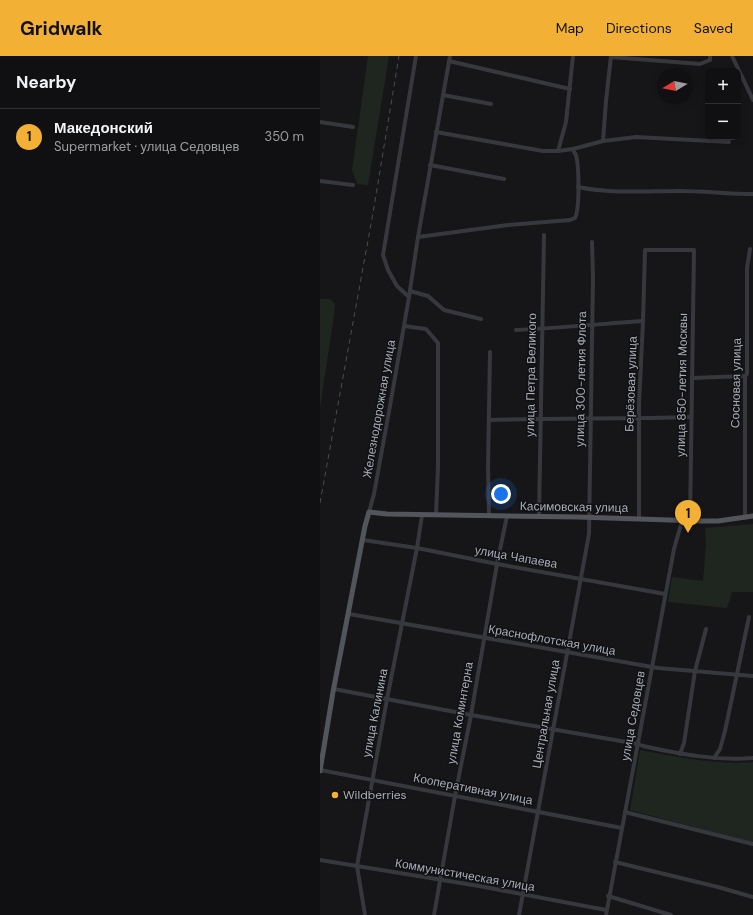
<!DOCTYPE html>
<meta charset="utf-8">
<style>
:root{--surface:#101012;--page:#19191b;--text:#f1f3f6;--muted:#9c9d9f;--line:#303032;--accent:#f2b134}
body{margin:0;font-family:"DM Sans",sans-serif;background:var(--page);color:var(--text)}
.controls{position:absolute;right:12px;top:12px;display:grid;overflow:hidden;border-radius:8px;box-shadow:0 2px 10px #0003}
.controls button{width:36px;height:36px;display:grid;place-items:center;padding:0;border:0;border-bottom:1px solid var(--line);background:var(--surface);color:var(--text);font:20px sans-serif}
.compass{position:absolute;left:337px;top:12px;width:36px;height:36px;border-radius:50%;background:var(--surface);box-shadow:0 2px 10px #0003;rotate:260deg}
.you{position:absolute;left:181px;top:438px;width:14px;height:14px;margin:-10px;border:3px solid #fff;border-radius:50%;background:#1a73e8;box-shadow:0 0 0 6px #1a73e833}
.badge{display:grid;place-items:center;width:26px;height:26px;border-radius:50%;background:var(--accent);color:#111;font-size:13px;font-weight:700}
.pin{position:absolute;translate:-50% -33px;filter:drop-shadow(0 1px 2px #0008)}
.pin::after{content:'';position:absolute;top:21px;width:14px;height:12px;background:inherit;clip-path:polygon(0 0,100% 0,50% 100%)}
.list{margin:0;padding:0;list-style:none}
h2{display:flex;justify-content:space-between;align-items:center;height:52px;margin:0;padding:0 16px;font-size:17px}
h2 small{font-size:13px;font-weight:400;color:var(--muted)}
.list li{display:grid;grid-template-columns:26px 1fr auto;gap:12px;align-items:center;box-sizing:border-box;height:56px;padding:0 16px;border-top:1px solid var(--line)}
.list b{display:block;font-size:15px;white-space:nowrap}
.list p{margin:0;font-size:13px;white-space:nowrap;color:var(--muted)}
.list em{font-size:13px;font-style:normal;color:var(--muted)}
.map{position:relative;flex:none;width:433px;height:859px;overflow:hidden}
header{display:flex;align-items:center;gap:24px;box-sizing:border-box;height:56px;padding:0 20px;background:var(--accent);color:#111}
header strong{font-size:19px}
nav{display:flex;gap:22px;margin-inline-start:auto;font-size:14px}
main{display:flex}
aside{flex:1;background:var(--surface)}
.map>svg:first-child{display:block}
.green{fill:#1e261f}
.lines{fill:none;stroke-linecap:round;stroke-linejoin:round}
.minor{stroke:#37383d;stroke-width:4}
.major{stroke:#53555c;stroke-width:5}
.rail{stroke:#4a4c52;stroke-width:1;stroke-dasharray:5 4;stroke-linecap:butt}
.poi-dot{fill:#f2b134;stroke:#111113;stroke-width:1.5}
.labels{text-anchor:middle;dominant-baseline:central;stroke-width:3;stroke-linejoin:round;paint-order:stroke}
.street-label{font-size:12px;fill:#a8adb8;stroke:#111113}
.poi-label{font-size:12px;fill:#a8adb8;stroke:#111113;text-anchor:start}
</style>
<header>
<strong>Gridwalk</strong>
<nav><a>Map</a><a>Directions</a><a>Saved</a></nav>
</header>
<main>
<aside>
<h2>Nearby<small></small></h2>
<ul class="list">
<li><span class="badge">1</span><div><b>Македонский</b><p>Supermarket · улица Седовцев</p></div><em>350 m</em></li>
</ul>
</aside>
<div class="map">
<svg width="433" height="859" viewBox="0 0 433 859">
<rect width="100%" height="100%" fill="#161618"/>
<!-- green -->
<g class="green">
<polygon points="48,0 69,0 48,129 37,128 32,114"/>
<polygon points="0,243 10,243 15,248 14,260 0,351"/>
<polygon points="433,468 433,536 412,536 407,552 348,546 352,521 383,525 386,488 385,472"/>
<path d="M320,694C358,701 395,709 433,706V787L310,754Z"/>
</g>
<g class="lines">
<!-- minor -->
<g class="minor">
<polyline points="412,0 433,44"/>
<polyline points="291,1 380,8 390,4 390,0"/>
<polyline points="129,5 250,33"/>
<polyline points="123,39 171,48"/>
<polyline points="0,66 33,71"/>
<polyline points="116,76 223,95 238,95 253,93 283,85 316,81 409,86"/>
<polyline points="283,85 286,45 291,0"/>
<polyline points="238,95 246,66 253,0"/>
<polyline points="110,109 184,123"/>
<polyline points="0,125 33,129"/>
<path d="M258,131C291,138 326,135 359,135C384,135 408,138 433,138"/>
<path d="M98,181L188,169L250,164L255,162C260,152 259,110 256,99C255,98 253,94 253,93"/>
<polyline points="90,235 108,240 124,254 161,263"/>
<polyline points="89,241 98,181 130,0"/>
<polyline points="84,270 106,273 118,287 118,411 116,459"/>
<path d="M196,274C238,272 281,268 323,265"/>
<polyline points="372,322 425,320"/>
<path d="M169,364C236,362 304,363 371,361"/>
<polyline points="49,456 54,438 70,350 89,241 77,230 68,214 63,199 96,0"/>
<polyline points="169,459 168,412 170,296"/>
<polyline points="219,460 224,179"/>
<polyline points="425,462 425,320 427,318 427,212 430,193"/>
<polyline points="319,463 319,348 323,265 325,194 374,194 370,465"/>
<polyline points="43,484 97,492 177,508 345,538"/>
<polyline points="29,558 338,612 433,620"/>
<path d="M14,633L151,659L318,688L323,690C360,698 396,705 433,702"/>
<polyline points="360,698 364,687 375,615 386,573"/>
<polyline points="394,702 400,693 405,675 429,561"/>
<polyline points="0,714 302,772"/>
<polyline points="305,756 433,788"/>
<polyline points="0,804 159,830 286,854"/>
<polyline points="295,806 398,831 433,841"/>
<polyline points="288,840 351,859"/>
<polyline points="45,859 37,810 67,643 97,492 102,459"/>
<polyline points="114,859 135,740 151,659 177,508 187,460"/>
<polyline points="199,859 269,478 273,221 272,186"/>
<polyline points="286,859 354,493 362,465"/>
</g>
<!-- major -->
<polyline class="major" points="0,715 13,636 45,470 49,456 67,458 258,461 380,465 398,465 433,460"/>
<!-- rail -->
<polyline class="rail" points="0,447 53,157 79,0"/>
</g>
<!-- markers -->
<circle class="poi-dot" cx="15" cy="739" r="4"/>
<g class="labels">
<!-- street labels -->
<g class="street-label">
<text transform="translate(211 319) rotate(-89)">улица Петра Великого</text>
<text transform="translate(261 323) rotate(-89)">улица 300-летия Флота</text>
<text transform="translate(416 327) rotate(-89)">Сосновая улица</text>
<text transform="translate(311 328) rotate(-88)">Берёзовая улица</text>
<text transform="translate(362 329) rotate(-89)">улица 850-летия Москвы</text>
<text transform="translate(59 353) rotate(-80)">Железнодорожная улица</text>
<text transform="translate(254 451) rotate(1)">Касимовская улица</text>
<text transform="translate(196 501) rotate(10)">улица Чапаева</text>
<text transform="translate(232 584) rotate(10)">Краснофлотская улица</text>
<text transform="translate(55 657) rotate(-79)">улица Калинина</text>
<text transform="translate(140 657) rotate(-80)">улица Коминтерна</text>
<text transform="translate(226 658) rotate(-80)">Центральная улица</text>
<text transform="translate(313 660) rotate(-80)">улица Седовцев</text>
<text transform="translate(153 733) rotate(11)">Кооперативная улица</text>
<text transform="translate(145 819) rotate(10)">Коммунистическая улица</text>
</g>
<!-- poi labels -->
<g class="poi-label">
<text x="23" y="739">Wildberries</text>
</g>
</g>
</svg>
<div class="controls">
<button>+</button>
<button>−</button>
</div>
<svg class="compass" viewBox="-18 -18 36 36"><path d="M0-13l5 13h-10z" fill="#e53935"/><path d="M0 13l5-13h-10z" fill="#9c9d9f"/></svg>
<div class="you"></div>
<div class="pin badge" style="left:368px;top:477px">1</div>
</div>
</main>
